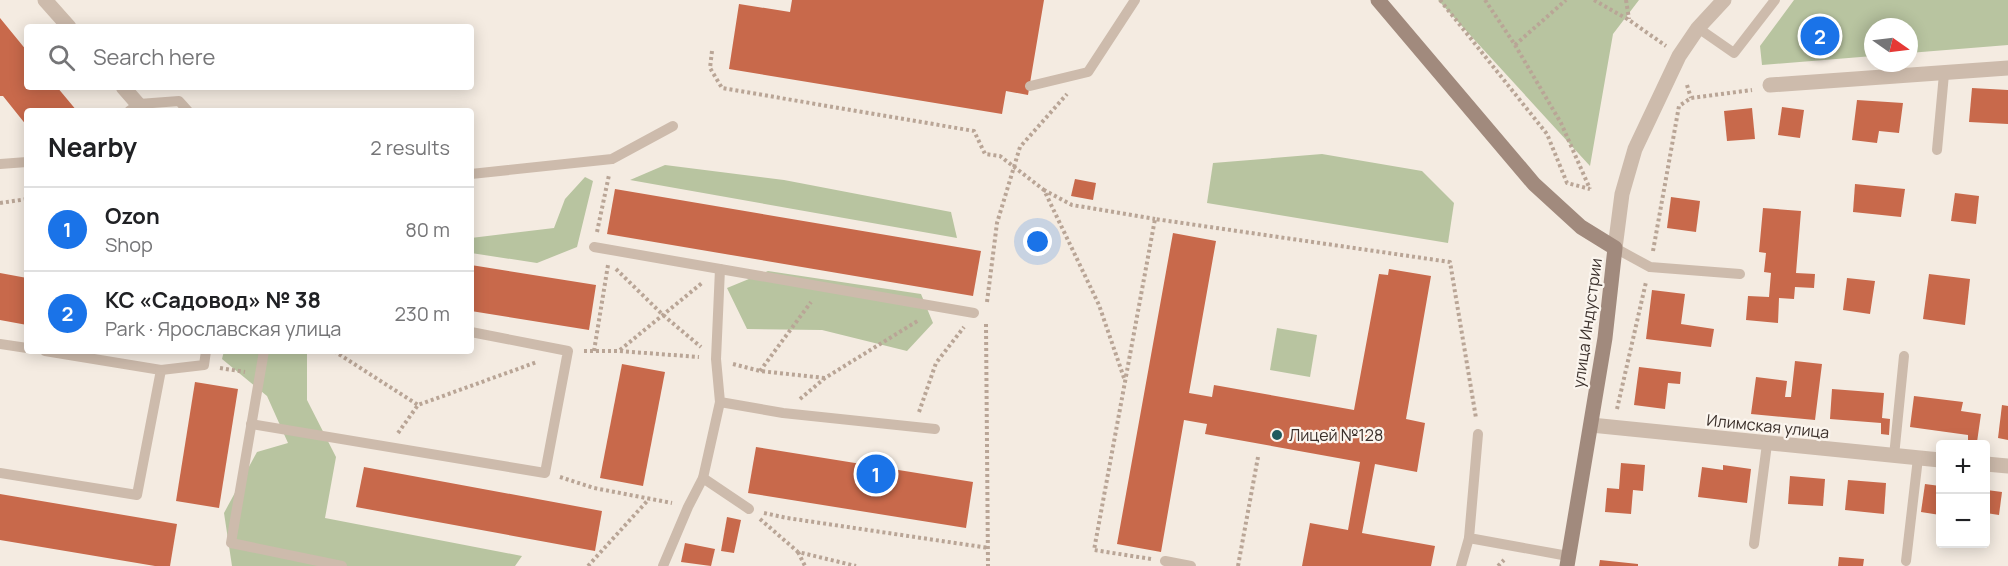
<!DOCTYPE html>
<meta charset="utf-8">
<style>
:root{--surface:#fff;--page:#f2f2f2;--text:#202124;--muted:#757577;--line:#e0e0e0;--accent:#1a73e8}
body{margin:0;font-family:Manrope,sans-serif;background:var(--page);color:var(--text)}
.controls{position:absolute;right:18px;bottom:18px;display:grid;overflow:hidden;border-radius:6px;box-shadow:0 3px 15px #0003}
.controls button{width:54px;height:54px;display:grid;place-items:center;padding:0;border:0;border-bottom:2px solid var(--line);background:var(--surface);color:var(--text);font:30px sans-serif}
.compass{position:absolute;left:1864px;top:18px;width:54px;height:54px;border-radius:50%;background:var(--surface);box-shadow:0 3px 15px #0003;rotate:104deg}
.you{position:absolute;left:1038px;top:242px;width:21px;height:21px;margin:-15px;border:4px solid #fff;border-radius:50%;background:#1a73e8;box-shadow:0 0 0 9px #1a73e833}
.badge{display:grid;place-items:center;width:39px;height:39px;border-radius:50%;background:var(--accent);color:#fff;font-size:20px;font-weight:700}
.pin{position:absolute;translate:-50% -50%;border:3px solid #fff;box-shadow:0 2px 6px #0006}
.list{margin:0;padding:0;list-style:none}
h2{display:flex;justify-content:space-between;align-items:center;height:78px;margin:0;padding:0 24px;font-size:26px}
h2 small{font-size:20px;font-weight:400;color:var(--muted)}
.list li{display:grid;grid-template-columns:39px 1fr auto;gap:18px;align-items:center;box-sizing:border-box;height:84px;padding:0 24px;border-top:2px solid var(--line)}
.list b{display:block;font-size:22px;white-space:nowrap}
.list p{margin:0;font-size:20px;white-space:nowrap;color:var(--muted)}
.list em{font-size:20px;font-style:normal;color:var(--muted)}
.icon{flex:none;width:33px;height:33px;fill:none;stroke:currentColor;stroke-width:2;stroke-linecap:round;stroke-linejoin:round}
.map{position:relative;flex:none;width:2008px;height:566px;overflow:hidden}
.search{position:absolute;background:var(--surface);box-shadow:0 3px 15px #0003;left:24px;top:24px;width:450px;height:66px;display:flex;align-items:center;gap:15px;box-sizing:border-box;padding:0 21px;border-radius:6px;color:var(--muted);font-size:22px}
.panel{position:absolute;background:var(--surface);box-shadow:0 3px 15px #0003;left:24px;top:108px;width:450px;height:246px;border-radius:6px}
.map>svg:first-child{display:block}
.green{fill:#b8c4a0}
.building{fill:#c8694b}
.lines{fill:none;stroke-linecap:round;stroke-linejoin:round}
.path{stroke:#b9a596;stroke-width:4;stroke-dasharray:3 3;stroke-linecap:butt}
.lane{stroke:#cdbbac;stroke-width:10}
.street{stroke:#cdbbac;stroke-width:15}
.secondary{stroke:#a18a7d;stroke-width:15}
.poi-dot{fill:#1f5a5e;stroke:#fbf5ee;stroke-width:2}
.labels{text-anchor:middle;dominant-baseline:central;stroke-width:4.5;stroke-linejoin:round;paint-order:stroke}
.street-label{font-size:16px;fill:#3b302b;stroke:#fbf5ee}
.poi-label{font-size:16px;fill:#3b302b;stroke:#fbf5ee;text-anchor:start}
</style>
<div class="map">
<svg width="2008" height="566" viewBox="0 0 2008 566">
<rect width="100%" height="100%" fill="#f4ebe1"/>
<!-- green -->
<g class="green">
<polygon points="1438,0 1639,0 1613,34 1590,166"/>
<polygon points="1794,0 2008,0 2008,45 1909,53 1909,27 1873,27 1873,56 1762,65 1760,46"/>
<polygon points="1322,154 1422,171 1454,203 1448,243 1207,203 1213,163"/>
<polygon points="665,165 784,180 951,212 957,238 630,180"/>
<polygon points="585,177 593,181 577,247 537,263 471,253 471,238 554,228 565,199"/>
<polygon points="768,271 921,294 933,323 907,351 822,330 747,329 727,288"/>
<polygon points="1277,328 1317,335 1310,377 1270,370"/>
<polygon points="224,351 304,351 307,353 307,400 336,457 325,518 522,556 515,566 232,566 224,513 257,452 288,443 267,396 222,359"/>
</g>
<!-- building -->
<g class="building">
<polygon points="792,0 1044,0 1028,95 1006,91 1002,114 729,69 739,4 790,12"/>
<polygon points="0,18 27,51 27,87 57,87 77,111 27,111 27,126 3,96 0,96"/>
<polygon points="1972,88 2008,90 2008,124 1969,122"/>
<polygon points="1857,100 1903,103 1899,133 1879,131 1877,143 1852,140"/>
<polygon points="1782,107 1804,110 1800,138 1778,135"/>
<polygon points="1752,108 1755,139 1727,141 1724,111"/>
<polygon points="1075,179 1096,183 1093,200 1071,196"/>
<polygon points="1855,184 1905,189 1901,217 1853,212"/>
<polygon points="615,189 981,251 973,296 607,234"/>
<polygon points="1955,193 1979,196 1976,224 1951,221"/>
<polygon points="1671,197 1700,201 1696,232 1667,228"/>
<polygon points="1763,208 1801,211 1796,273 1815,274 1814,288 1795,287 1794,299 1779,298 1778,323 1746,320 1748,296 1769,297 1771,273 1764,272 1766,253 1759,252"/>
<polygon points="1173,233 1216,241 1189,393 1212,397 1214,385 1354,410 1379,274 1388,275 1389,269 1431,276 1406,419 1425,423 1417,472 1375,464 1362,533 1435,546 1431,566 1302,566 1310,523 1348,530 1360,462 1205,434 1207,424 1184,420 1161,552 1117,544"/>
<polygon points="471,265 596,285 589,330 471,311"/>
<polygon points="0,273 27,278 27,325 0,320"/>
<polygon points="1929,274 1970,279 1965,325 1923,319"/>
<polygon points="1847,278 1875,281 1870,314 1843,310"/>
<polygon points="1652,290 1685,294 1681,324 1714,329 1711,347 1646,339"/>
<polygon points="1795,361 1822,364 1815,420 1751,414 1756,377 1787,381 1785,397 1791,397"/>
<polygon points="622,364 665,372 643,486 600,478"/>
<polygon points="1639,367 1681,372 1680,384 1668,383 1665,409 1634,405"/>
<polygon points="195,382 238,389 219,508 176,501"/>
<polygon points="1832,389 1884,393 1882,418 1890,419 1889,435 1881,434 1881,423 1830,419"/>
<polygon points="1914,396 1963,402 1961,411 1981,414 1977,442 1968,441 1968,435 1910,427"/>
<polygon points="2002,405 2008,406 2008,440 1998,438"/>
<polygon points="756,447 973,482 966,528 748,493"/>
<polygon points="1621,463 1645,465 1643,491 1633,490 1631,514 1605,512 1607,488 1619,489"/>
<polygon points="1723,465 1751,469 1747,503 1698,497 1702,467 1723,470"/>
<polygon points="364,467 602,511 595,551 356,507"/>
<polygon points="1790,476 1825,479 1823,506 1788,504"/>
<polygon points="1848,480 1886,483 1884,514 1845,510"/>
<polygon points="1925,484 1940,486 1940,515 1921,512"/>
<polygon points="1987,490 2002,492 1999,515 1986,513"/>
<polygon points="0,494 177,524 170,566 155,566 0,540"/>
<polygon points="727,517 741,520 734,553 721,551"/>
<polygon points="685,543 715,549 711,566 681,562"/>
<polygon points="1839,557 1864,559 1863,566 1838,566"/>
<polygon points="1600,560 1638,564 1638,566 1599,566"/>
</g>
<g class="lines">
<!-- path -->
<g class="path">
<polyline points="1440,0 1547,134 1567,183 1590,189"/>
<polyline points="1485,0 1515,45 1561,123 1590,189"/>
<polyline points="1594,0 1629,20 1666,46"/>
<polyline points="1626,0 1629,19"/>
<polyline points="1515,45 1566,0"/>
<polyline points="712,51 710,68 722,88 974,131 985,154 1000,156 1044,190"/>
<polyline points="1687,85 1691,98"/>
<polyline points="0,203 27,199"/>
<polyline points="597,232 609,175"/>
<polyline points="1653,251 1679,106 1691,98 1752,90"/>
<polyline points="616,269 663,315 701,347"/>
<polyline points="987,302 997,223 1020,147 1067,94"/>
<polyline points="986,324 988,566"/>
<polyline points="620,350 702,283"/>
<polyline points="334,351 418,405"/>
<polyline points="584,351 619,351 699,357"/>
<polyline points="594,351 608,265"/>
<polyline points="733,364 760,371 825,378"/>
<polyline points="220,368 245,372"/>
<polyline points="760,371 811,302"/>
<polyline points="1124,378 1099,305 1044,190 1072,205 1155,219"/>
<polyline points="800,399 825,378 919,320"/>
<polyline points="1617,409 1646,282"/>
<polyline points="919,412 936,363 964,327"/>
<polyline points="398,433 418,405 537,362"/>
<polyline points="560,477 594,488 672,503"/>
<polyline points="764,513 787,518 989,548"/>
<polyline points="760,519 798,552 856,566"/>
<polyline points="798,552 805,566"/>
<polyline points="1151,559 1094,550 1155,219 1450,262 1476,418"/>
<polyline points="588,566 649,499"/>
<polyline points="1238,566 1258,457"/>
<polyline points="1498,566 1504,560"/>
</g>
<!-- lane -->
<g class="lane">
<polyline points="1698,28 1734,53 1775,0"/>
<polyline points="1030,86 1088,72 1135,0"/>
<polyline points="129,111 139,104 179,101 188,111"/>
<polyline points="1937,150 1944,74"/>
<polyline points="0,164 27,162"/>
<polyline points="471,174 612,159 673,126"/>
<polyline points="594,247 720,269"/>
<polyline points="1615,248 1650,267 1740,274"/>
<polyline points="0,344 27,348"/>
<polyline points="45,351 161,370 204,365 206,351"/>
<polyline points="264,351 231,543 342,566"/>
<polyline points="251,424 545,473 568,351 471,332"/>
<polyline points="935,429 783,413 720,402 716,359 720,269 974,313"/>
<polyline points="1478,434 1469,538 1568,556"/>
<polyline points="1894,456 1904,356"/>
<polyline points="0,473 137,495 161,370"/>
<polyline points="703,478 749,509"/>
<polyline points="1754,544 1767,444"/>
<polyline points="1165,561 1191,566"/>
<polyline points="1906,561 1918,458"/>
<polyline points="663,566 688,507 703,478 720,402"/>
<polyline points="1461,566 1469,538"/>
</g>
<!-- street -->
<g class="street">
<polyline points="45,0 69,27"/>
<polyline points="1770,85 2008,68"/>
<polyline points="123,87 144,111"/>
<polyline points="1615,248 1622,194 1635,149 1679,56 1698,28 1724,0"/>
<polyline points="1591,425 1940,460"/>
<polyline points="1986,464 2008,466"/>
</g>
<!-- secondary -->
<polyline class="secondary" points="1378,0 1534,184 1581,227 1615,248 1605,338 1567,566"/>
</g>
<!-- markers -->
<circle class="poi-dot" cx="1277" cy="435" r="6"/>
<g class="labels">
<!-- street labels -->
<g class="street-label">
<text transform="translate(1587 323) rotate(-82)">улица Индустрии</text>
<text transform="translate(1768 426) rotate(6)">Илимская улица</text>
</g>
<!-- poi labels -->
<g class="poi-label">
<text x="1289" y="435">Лицей №128</text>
</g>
</g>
</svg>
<div class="controls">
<button>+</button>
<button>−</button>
</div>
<svg class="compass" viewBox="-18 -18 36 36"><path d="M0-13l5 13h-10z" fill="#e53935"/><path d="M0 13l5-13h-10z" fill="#757577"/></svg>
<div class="you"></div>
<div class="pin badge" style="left:876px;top:474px">1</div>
<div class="pin badge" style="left:1820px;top:36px">2</div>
<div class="search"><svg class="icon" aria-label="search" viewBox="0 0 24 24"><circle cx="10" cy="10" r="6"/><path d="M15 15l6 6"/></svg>Search here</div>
<section class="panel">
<h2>Nearby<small>2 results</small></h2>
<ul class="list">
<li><span class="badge">1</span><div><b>Ozon</b><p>Shop</p></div><em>80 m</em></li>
<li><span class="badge">2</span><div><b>КС «Садовод» № 38</b><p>Park · Ярославская улица</p></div><em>230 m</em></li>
</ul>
</section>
</div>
